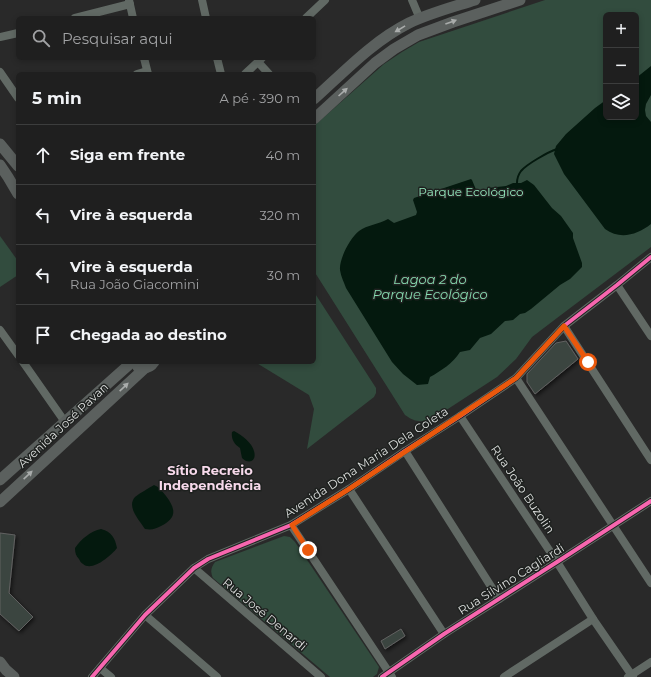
<!DOCTYPE html>
<html lang="pt">
<meta charset="utf-8">
<style>
:root{--surface:#1f1f1f;--page:#272728;--text:#f1f3f6;--muted:#a1a2a4;--line:#3c3d3d}
body{margin:0;font-family:Montserrat,sans-serif;background:var(--page);color:var(--text)}
.controls{position:absolute;right:12px;top:12px;display:grid;overflow:hidden;border-radius:6px;box-shadow:0 2px 6px #0003}
.controls button{width:36px;height:36px;display:grid;place-items:center;padding:0;border:0;border-bottom:1px solid var(--line);background:var(--surface);color:var(--text);font:20px sans-serif}
.stop{position:absolute;width:12px;height:12px;margin:-9px;border:3px solid #ea580c;border-radius:50%;background:#fff}
.stop.end{background:#ea580c;border-color:#fff;box-shadow:0 1px 4px #0008}
.list{margin:0;padding:0;list-style:none}
h2{display:flex;justify-content:space-between;align-items:center;height:52px;margin:0;padding:0 16px;font-size:17px}
h2 small{font-size:13px;font-weight:400;color:var(--muted)}
.list li{display:grid;grid-template-columns:26px 1fr auto;gap:12px;align-items:center;box-sizing:border-box;height:60px;padding:0 16px;border-top:1px solid var(--line)}
.list b{display:block;font-size:15px;white-space:nowrap}
.list p{margin:0;font-size:13px;white-space:nowrap;color:var(--muted)}
.list em{font-size:13px;font-style:normal;color:var(--muted)}
.icon{flex:none;width:22px;height:22px;fill:none;stroke:currentColor;stroke-width:2;stroke-linecap:round;stroke-linejoin:round}
.map{position:relative;flex:none;width:651px;height:677px;overflow:hidden}
.search{position:absolute;background:var(--surface);box-shadow:0 2px 6px #0003;left:16px;top:16px;width:300px;height:44px;display:flex;align-items:center;gap:10px;box-sizing:border-box;padding:0 14px;border-radius:6px;color:var(--muted);font-size:15px}
.panel{position:absolute;background:var(--surface);box-shadow:0 2px 6px #0003;left:16px;top:72px;width:300px;height:292px;border-radius:6px}
.map>svg:first-child{display:block}
.green{fill:#324c3e;fill-rule:evenodd}
.water{fill:#04190e}
.lines{fill:none;stroke-linecap:round;stroke-linejoin:round}
.stream{stroke:#04190e;stroke-width:2}
.building{fill:#3b443f;stroke:#616161;filter:url(#shadow)}
.street{stroke:#616964;stroke-width:8}
.secondary{stroke:#5b605e;stroke-width:11}
.cycleway-casing{stroke:#1e211f;stroke-width:6}
.cycleway{stroke:#f766af;stroke-width:4}
.oneway{fill:#a9acab}
.route{stroke:#ea580c;stroke-width:5}
.labels{text-anchor:middle;dominant-baseline:central;stroke-width:3;stroke-linejoin:round;paint-order:stroke}
.park-label{font-size:12px;fill:#94e9bd;stroke:#1e211f}
.street-label{font-size:12px;fill:#dddfde;stroke:#1e211f}
.water-label{font-size:13px;font-style:italic;fill:#87dbb0;stroke:#1e211f}
.neighbourhood-label{font-size:13px;font-weight:bold;fill:#f7d9eb;stroke:#1e211f}
</style>
<div class="map">
<svg width="651" height="677" viewBox="0 0 651 677">
<defs>
<filter id="shadow"><feDropShadow dx="1.5" dy="2" stdDeviation="2" flood-color="#0009"/></filter>
</defs>
<rect width="100%" height="100%" fill="#292929"/>
<!-- green -->
<g class="green">
<path d="M545,0H651V247L557,318L532,337L516,359L497,377L431,420C419,422 415,422 405,415L314,271V126L384,64L402,52L419,42ZM606,15H636V117H606Z"/>
<polygon points="0,236 18,261 18,275 0,287"/>
<polygon points="314,292 376,388 376,393 374,397 307,449 314,409 309,395 255,362 314,362"/>
<path d="M284,536L290,537L295,542L379,667L377,674L373,677H330L213,578C210,571 211,568 215,562Z"/>
</g>
<!-- water -->
<g class="water">
<path d="M651,66V95L646,104L645,110L646,116L651,122V224C637,235 620,240 605,229L564,174L554,154L556,146L566,134L595,108L606,100V117H636V78Z"/>
<path d="M471,179L472,180L477,192L479,194L482,193L488,188L506,186L513,183H521L527,180L534,185L552,208L561,216L573,233V238L582,263V267L570,279L560,285L531,309L525,313L520,314L513,320L505,321L491,334L480,338L470,350L460,352C453,363 441,371 430,377L428,384L417,385L403,374L392,362L346,288C344,282 341,277 340,270C339,259 350,238 359,231C367,225 379,224 388,219L394,223L416,215L417,212L413,200L414,198Z"/>
<path d="M234,431C242,435 252,443 254,451C257,461 249,465 242,458L240,448C234,444 231,439 232,432Z"/>
<path d="M154,485C159,487 162,491 166,496C176,509 177,518 161,526C155,529 152,530 145,529C140,521 126,507 135,497C140,493 149,488 154,485Z"/>
<path d="M101,529C112,532 115,538 117,548C111,556 92,572 83,564C81,563 80,561 79,559C76,556 75,553 75,548C81,539 91,531 101,529Z"/>
</g>
<g class="lines">
<!-- stream -->
<path class="stream" d="M517,183C517,179 518,175 521,171C527,164 548,152 557,149"/>
</g>
<!-- building -->
<g class="building">
<polygon points="566,341 578,359 535,394 527,382 527,374 556,343"/>
<polygon points="0,533 15,535 9,593 33,617 19,631 0,614"/>
<polygon points="401,629 405,636 385,649 381,641"/>
</g>
<g class="lines">
<!-- street -->
<g class="street">
<polyline points="129,0 133,18"/>
<polyline points="202,0 206,18"/>
<polyline points="412,0 420,19"/>
<polyline points="75,18 130,4"/>
<polyline points="306,18 325,0"/>
<polyline points="0,37 18,33"/>
<polyline points="144,58 148,74"/>
<polyline points="217,58 221,74"/>
<polyline points="258,62 269,74"/>
<polyline points="0,72 18,98"/>
<polyline points="137,74 147,71"/>
<polyline points="245,74 262,58"/>
<polyline points="617,285 651,336"/>
<polyline points="564,326 651,460"/>
<polyline points="0,330 18,355"/>
<polyline points="23,362 65,422"/>
<polyline points="516,378 651,583"/>
<polyline points="460,416 557,562 593,619 633,677"/>
<polyline points="405,451 499,599"/>
<polyline points="349,489 444,634"/>
<polyline points="291,525 392,677"/>
<polyline points="194,568 321,677"/>
<polyline points="145,615 217,677"/>
<polyline points="100,668 111,677"/>
<polyline points="92,677 145,615 194,568 208,559 291,525 349,489 405,451 460,416 516,378 564,326 617,285 651,257"/>
<polyline points="382,677 444,634 557,562 651,501"/>
<polyline points="504,677 593,619"/>
<polyline points="628,677 651,662"/>
</g>
<!-- secondary -->
<g class="secondary">
<path d="M314,99C344,72 373,41 409,23C430,13 453,7 475,0"/>
<polyline points="314,119 375,63 394,49 418,35 453,22 520,0"/>
<polyline points="0,144 18,166"/>
<polyline points="0,165 8,177 18,194"/>
<path d="M138,367C145,369 150,368 154,362"/>
<polyline points="0,480 132,362"/>
<polyline points="0,502 145,368"/>
<polyline points="0,662 6,670 14,677"/>
</g>
<defs>
<g id="cycleway">
<polyline points="92,677 145,615 194,568 208,559 291,525 349,489 405,451 460,416 516,378 564,326 617,285 651,257"/>
<polyline points="382,677 444,634 557,562 651,501"/>
</g>
</defs>
<!-- cycleway casing -->
<use href="#cycleway" class="cycleway-casing"/>
<!-- cycleway -->
<use href="#cycleway" class="cycleway"/>
</g>
<!-- one-way arrows -->
<defs><path id="oneway-solid" d="M-6-.8H1V-3.2L6.5 0L1 3.2V.8H-6Z"/></defs>
<g class="oneway">
<use href="#oneway-solid" transform="translate(451 22) rotate(-20)"/>
<use href="#oneway-solid" transform="translate(400 29) rotate(149)"/>
<use href="#oneway-solid" transform="translate(343 92) rotate(-42)"/>
<use href="#oneway-solid" transform="translate(124 387) rotate(-43)"/>
<use href="#oneway-solid" transform="translate(28 475) rotate(-43)"/>
</g>
<g class="lines">
<!-- route -->
<polyline class="route" points="308,550 292,525 349,489 516,378 564,326 588,362"/>
</g>
<g class="labels">
<!-- park labels -->
<g class="park-label">
<text x="471" y="191">Parque Ecológico</text>
</g>
<!-- street labels -->
<g class="street-label">
<text transform="translate(63 425) rotate(-43)">Avenida José Pavan</text>
<text transform="translate(366 462) rotate(-33)">Avenida Dona Maria Dela Coleta</text>
<text transform="translate(523 489) rotate(56)">Rua João Buzolin</text>
<text transform="translate(511 579) rotate(-32)">Rua Silvino Cagliardi</text>
<text transform="translate(265 614) rotate(40)">Rua José Denardi</text>
</g>
<!-- water labels -->
<g class="water-label">
<text x="430" y="279">Lagoa 2 do<tspan x="430" dy="15">Parque Ecológico</tspan></text>
</g>
<!-- neighbourhood labels -->
<g class="neighbourhood-label">
<text x="210" y="470">Sítio Recreio<tspan x="210" dy="15">Independência</tspan></text>
</g>
</g>
</svg>
<div class="controls">
<button>+</button>
<button>−</button>
<button><svg class="icon" aria-label="layers" viewBox="0 0 24 24"><path d="M12 4l9 5-9 5-9-5zM3 14l9 5 9-5"/></svg></button>
</div>
<div class="stop" style="left:588px;top:362px"></div>
<div class="stop end" style="left:308px;top:550px"></div>
<div class="search"><svg class="icon" aria-label="search" viewBox="0 0 24 24"><circle cx="10" cy="10" r="6"/><path d="M15 15l6 6"/></svg>Pesquisar aqui</div>
<section class="panel">
<h2>5 min<small>A pé · 390 m</small></h2>
<ul class="list">
<li><svg class="icon" aria-label="ahead" viewBox="0 0 24 24"><path d="M12 20V5M6 11l6-6 6 6"/></svg><div><b>Siga em frente</b></div><em>40 m</em></li>
<li><svg class="icon" aria-label="left" viewBox="0 0 24 24"><path d="M17 20v-9H6M10 6l-5 5 5 5"/></svg><div><b>Vire à esquerda</b></div><em>320 m</em></li>
<li><svg class="icon" aria-label="left" viewBox="0 0 24 24"><path d="M17 20v-9H6M10 6l-5 5 5 5"/></svg><div><b>Vire à esquerda</b><p>Rua João Giacomini</p></div><em>30 m</em></li>
<li><svg class="icon" aria-label="arrive" viewBox="0 0 24 24"><path d="M6 21V4h12l-3 4 3 4H6"/></svg><div><b>Chegada ao destino</b></div></li>
</ul>
</section>
</div>
